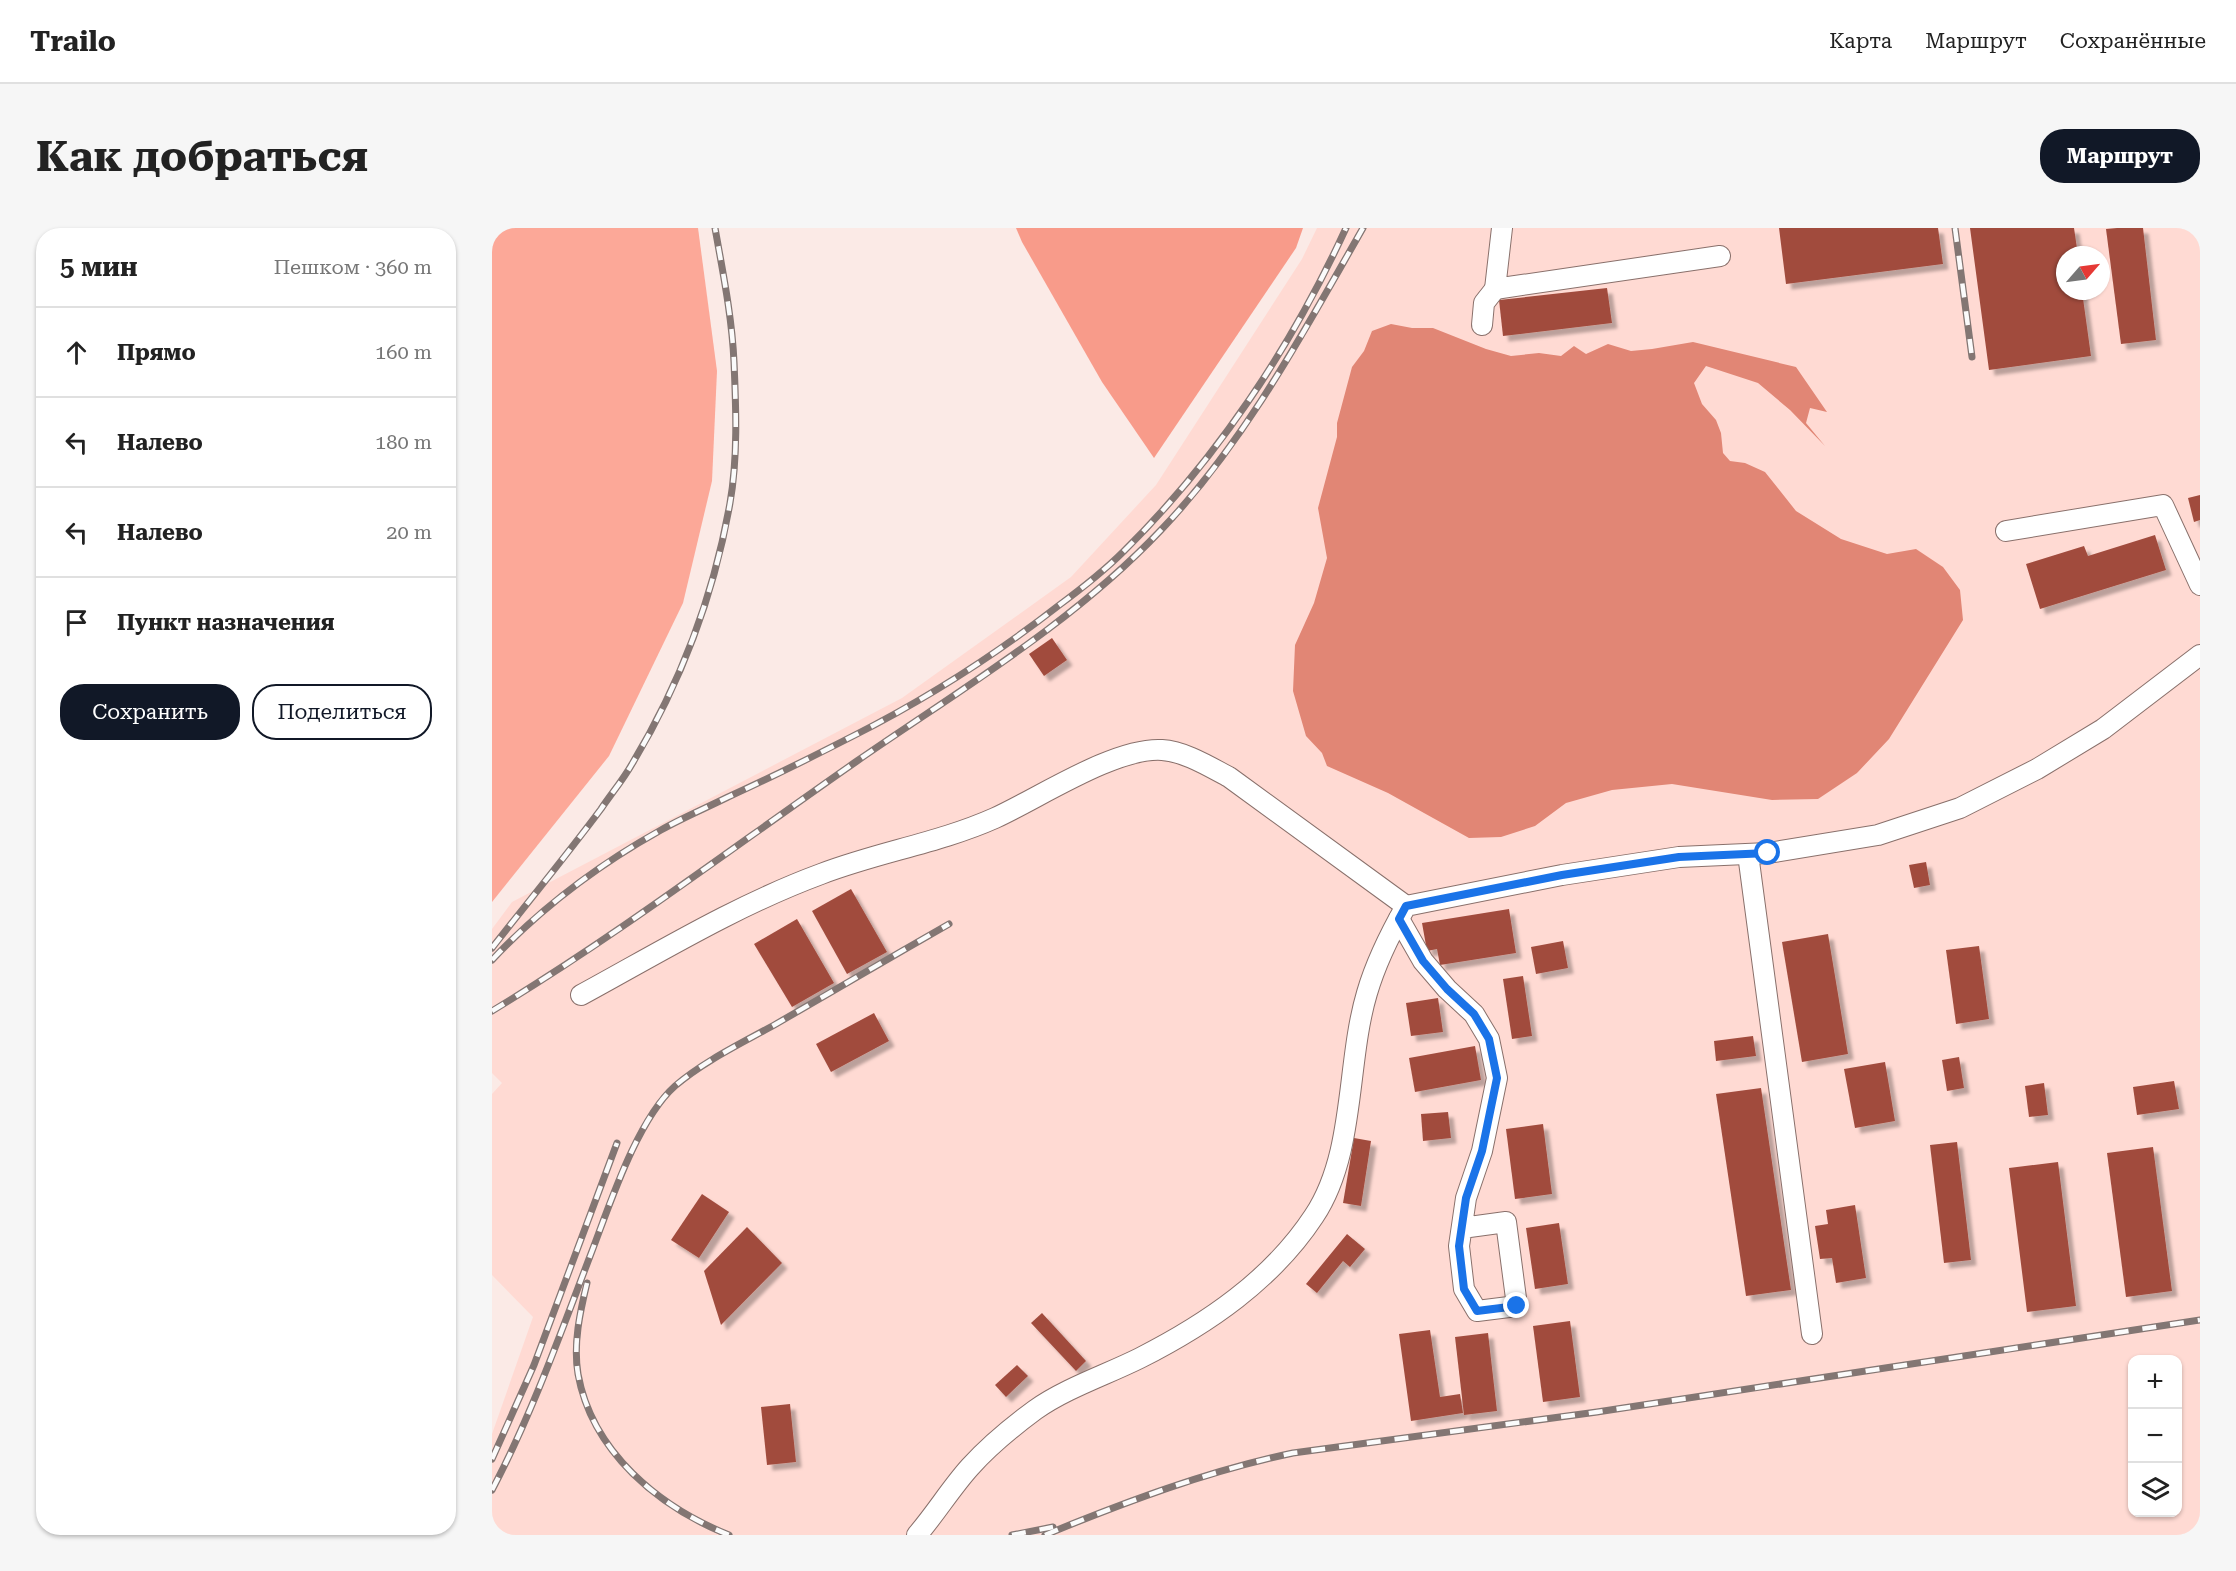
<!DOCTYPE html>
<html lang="ru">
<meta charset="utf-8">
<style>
:root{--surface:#fff;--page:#f6f6f6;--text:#222;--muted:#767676;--line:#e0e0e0;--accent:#111827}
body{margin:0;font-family:"Roboto Serif",serif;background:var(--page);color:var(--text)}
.controls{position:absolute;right:18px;bottom:18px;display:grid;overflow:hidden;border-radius:12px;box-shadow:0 2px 4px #0004}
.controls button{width:54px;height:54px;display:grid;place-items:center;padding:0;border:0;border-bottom:2px solid var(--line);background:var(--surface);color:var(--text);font:30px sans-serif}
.compass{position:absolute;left:1564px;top:18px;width:54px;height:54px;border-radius:50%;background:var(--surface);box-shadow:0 2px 4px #0004;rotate:62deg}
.stop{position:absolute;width:18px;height:18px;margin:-14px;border:4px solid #1a73e8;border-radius:50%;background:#fff}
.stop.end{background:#1a73e8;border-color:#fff;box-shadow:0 2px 6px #0008}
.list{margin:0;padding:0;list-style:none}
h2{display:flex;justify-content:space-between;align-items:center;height:78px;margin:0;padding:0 24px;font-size:26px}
h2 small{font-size:20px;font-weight:400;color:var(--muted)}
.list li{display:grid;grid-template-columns:39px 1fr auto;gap:18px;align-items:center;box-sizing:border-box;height:90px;padding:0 24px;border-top:2px solid var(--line)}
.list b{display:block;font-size:22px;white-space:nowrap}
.list em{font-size:20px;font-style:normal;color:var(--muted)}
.actions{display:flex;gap:12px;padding:18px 24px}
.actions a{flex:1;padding:14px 0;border:2px solid var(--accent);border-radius:24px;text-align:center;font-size:21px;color:var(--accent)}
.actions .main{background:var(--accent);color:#fff}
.icon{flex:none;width:33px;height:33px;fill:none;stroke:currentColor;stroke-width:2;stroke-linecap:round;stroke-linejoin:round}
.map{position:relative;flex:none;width:1708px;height:1307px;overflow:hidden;border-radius:24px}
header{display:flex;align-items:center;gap:36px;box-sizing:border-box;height:84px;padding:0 30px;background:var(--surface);border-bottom:2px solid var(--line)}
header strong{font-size:28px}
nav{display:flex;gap:33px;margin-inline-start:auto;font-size:21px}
.intro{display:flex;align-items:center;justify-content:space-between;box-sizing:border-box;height:144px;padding:0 36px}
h1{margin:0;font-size:42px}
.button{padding:15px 27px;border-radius:24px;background:var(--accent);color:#fff;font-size:21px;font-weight:700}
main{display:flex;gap:36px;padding:0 36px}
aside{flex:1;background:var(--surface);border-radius:24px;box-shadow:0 2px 4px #0004}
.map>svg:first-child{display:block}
.built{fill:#ffdad3;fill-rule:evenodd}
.green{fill:#fca898}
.forest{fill:#f89b8a}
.water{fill:#e18675}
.building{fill:#a14c3e;filter:url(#shadow)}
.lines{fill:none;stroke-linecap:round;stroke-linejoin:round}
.minor-casing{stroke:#89706b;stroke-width:22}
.minor{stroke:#fff;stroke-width:20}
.rail-casing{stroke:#837673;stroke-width:7}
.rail{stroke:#fbfbfb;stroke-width:4.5;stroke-dasharray:14;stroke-linecap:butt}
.route{stroke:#1a73e8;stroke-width:8}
</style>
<header>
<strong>Trailo</strong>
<nav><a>Карта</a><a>Маршрут</a><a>Сохранённые</a></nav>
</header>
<div class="intro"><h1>Как добраться</h1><a class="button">Маршрут</a></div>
<main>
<aside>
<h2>5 мин<small>Пешком · 360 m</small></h2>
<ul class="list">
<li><svg class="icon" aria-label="ahead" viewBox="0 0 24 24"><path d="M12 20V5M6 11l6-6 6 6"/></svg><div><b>Прямо</b></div><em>160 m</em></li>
<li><svg class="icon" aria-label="left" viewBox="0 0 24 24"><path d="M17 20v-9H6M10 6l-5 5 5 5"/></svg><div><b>Налево</b></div><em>180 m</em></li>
<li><svg class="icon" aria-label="left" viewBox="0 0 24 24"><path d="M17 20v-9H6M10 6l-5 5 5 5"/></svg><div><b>Налево</b></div><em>20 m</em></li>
<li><svg class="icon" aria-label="arrive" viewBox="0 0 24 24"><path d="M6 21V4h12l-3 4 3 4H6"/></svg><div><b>Пункт назначения</b></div></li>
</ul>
<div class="actions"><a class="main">Сохранить</a><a>Поделиться</a></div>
</aside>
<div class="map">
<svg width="1708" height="1307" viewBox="0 0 1708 1307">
<defs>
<filter id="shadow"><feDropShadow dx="5.5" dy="5.5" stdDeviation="1.5" flood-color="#0004"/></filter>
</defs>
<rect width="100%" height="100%" fill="#fbeae6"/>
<!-- built -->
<path class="built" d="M825,0H1708V1307H0V1206L41,1089L0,1047V866L10,855L0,845V701L20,674L410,470L579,349L664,257L810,31ZM1573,27H1609V63H1573ZM1640,1132H1686V1284H1640Z"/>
<!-- green -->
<polygon class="green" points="0,0 206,0 225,143 220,253 191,375 117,528 0,674"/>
<!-- forest -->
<polygon class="forest" points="524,0 811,0 804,20 662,230 610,154 530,14"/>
<!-- water -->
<polygon class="water" points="899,96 920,100 941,100 994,121 1019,128 1047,125 1069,128 1082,118 1094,126 1116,116 1139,123 1160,121 1201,114 1304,139 1335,184 1318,180 1314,195 1333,218 1298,182 1266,155 1214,138 1202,155 1210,176 1224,192 1229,205 1231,225 1238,233 1253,235 1273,244 1304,283 1349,311 1395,326 1424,321 1451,339 1468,362 1471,392 1397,511 1365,545 1326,571 1280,572 1180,556 1120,562 1074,575 1043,598 1009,609 977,610 896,565 835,538 830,525 814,508 801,463 803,417 822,375 835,330 826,280 845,209 845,195 860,139 872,123 880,103"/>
<!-- building -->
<g class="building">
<polygon points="1287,0 1446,0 1451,36 1294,56"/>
<polygon points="1478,0 1582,0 1586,27 1573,27 1573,63 1590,63 1599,128 1497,142"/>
<polygon points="1625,0 1651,0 1664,112 1629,116 1614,1"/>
<polygon points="1115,60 1120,95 1011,108 1007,72"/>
<polygon points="1708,267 1708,292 1702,294 1696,270"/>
<polygon points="1663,307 1674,342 1548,381 1534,336 1592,318 1596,328"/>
<polygon points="560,410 575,432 552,448 537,426"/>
<polygon points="1434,634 1438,657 1422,660 1417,637"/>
<polygon points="359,661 395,724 355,746 320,683"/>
<polygon points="1017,681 1024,725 948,737 945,721 935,723 930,695"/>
<polygon points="305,691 342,755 300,779 262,716"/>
<polygon points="1336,706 1356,826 1310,834 1290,714"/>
<polygon points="1071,713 1076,740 1044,746 1039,719"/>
<polygon points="1487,718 1497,791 1464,796 1454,722"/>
<polygon points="1031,748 1040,808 1020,811 1011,751"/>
<polygon points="946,770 951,804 919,808 914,775"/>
<polygon points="382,785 397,813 339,844 324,816"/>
<polygon points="1261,808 1264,828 1224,833 1222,813"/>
<polygon points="983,818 989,852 923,864 917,830"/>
<polygon points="1467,829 1472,860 1455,863 1450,832"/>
<polygon points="1393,834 1403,893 1363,900 1352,841"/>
<polygon points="1682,853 1687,881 1645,887 1641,859"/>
<polygon points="1552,855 1556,887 1537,889 1533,858"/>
<polygon points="1269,860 1299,1062 1254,1068 1224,866"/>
<polygon points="956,884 959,910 931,913 929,886"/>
<polygon points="1051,896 1060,966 1023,971 1014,901"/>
<polygon points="862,910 879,913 869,978 851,975"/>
<polygon points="1465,914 1479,1032 1452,1035 1438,917"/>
<polygon points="1661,919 1680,1063 1634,1069 1615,925"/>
<polygon points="1566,934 1584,1078 1535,1084 1517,940"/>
<polygon points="210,966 237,984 207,1030 179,1012"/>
<polygon points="1363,977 1374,1050 1344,1055 1340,1030 1328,1031 1323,998 1336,996 1334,982"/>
<polygon points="1067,995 1076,1056 1043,1061 1034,1000"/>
<polygon points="255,999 290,1035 229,1097 212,1043"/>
<polygon points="855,1006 873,1021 858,1039 851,1033 825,1065 814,1056"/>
<polygon points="550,1085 594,1133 584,1143 539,1095"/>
<polygon points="1078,1093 1088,1169 1051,1174 1041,1098"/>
<polygon points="938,1102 948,1169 968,1166 971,1185 919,1193 907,1106"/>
<polygon points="996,1105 1005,1183 972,1187 963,1109"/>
<polygon points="525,1137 536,1148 514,1169 503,1157"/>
<polygon points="298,1176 304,1234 275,1237 269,1179"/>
</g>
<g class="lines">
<defs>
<g id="minor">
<polyline points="1010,0 1003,61 1228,28"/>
<polyline points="990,97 992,75 1003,61"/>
<polyline points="1514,303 1671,277 1708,357"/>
<polyline points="1256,626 1320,1106"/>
<polyline points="907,691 931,733 955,761 982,786 997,811 1005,850 990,923 974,970 967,1018 972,1061 985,1083 1025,1078 1014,994 970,1000"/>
<path d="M89,767C168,724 245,677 329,646C386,624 447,615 503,590C547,570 623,519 670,522C692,523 718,539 737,549L914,678"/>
<path d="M425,1307C444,1285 459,1260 478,1239C497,1218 520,1199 543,1182C574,1160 614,1147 648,1130C715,1096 780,1052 822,988C864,925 854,835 875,765C884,734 898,706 914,678L1070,647L1187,629L1276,625L1386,607L1468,580L1545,541L1611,501L1708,427"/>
</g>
</defs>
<!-- minor casing -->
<use href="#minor" class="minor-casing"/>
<!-- minor -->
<use href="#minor" class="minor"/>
<defs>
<g id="rail">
<polyline points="1463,0 1480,129"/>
<path d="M0,720C36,674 74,628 109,581C119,566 131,552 140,536C188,456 222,367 238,275C246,229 244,180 242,134C240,89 231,45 223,0"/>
<path d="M0,732C49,680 106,637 169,602C190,590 214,580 236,569C278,550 320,529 361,508C434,471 502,428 566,378C589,361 612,343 632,323C725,231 800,118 854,0"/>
<path d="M0,783C126,707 244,617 365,533C469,461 581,395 669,302C753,214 811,105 871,0"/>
<path d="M95,1055C88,1084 81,1116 86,1146C100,1224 167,1279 237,1307"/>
<polyline points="0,1231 42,1137 125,915"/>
<path d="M0,1262C40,1186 69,1104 100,1023C118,976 145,892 183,858C212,833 250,815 284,796C341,763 399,729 457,696"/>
<polyline points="520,1307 561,1299"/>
<path d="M553,1307C633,1274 716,1243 801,1225L1105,1184L1708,1092"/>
</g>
</defs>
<!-- rail casing -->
<use href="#rail" class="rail-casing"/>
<!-- rail -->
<use href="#rail" class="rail"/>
</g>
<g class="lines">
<!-- route -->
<polyline class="route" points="1025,1078 985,1083 972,1061 967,1018 974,970 990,923 1005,850 997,811 982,786 955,761 931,733 907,691 914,678 1070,647 1187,629 1276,625"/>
</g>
</svg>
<div class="controls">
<button>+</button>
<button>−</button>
<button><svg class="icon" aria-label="layers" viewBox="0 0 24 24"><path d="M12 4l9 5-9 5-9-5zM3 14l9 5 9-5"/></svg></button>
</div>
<svg class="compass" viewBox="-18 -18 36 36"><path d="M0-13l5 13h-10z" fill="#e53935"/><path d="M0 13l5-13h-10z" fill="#767676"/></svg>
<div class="stop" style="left:1276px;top:625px"></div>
<div class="stop end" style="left:1025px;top:1078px"></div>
</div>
</main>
